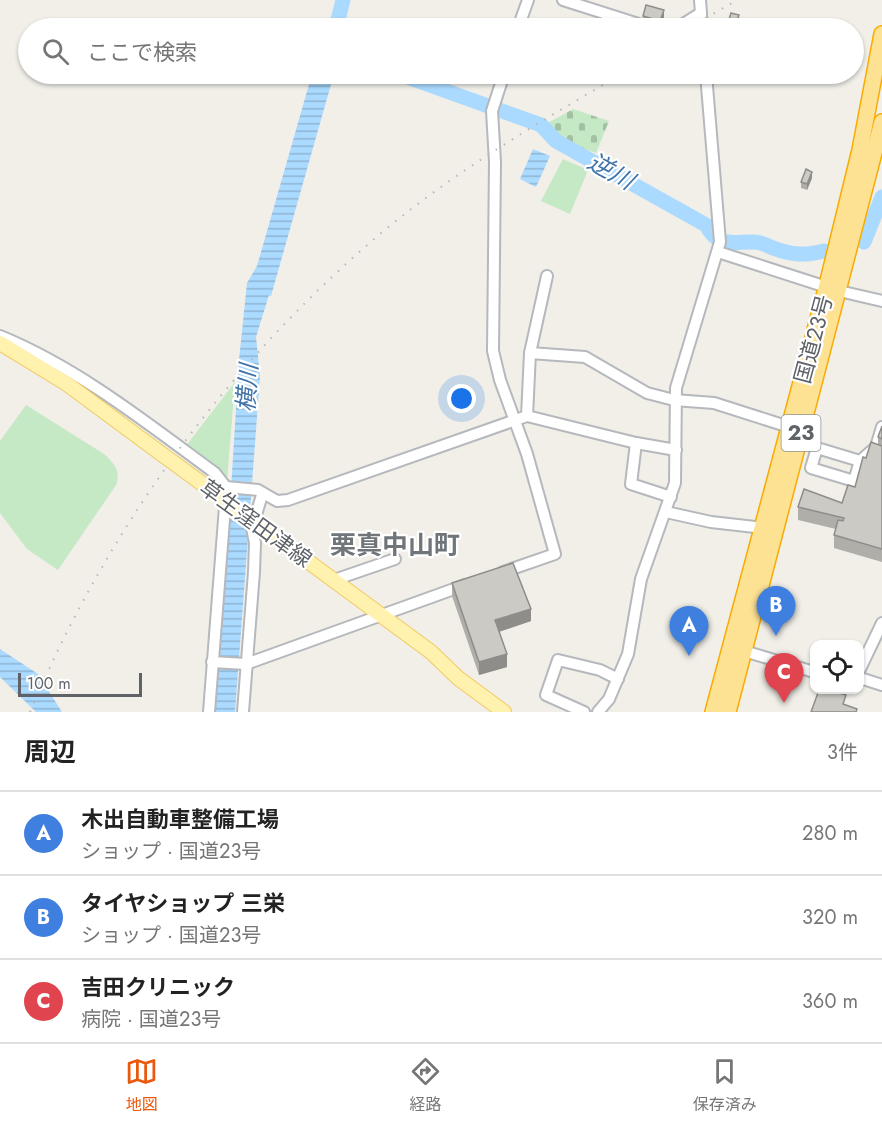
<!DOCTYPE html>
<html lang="ja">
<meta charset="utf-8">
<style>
:root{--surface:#fff;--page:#f2f2f2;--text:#222;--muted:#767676;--line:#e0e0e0;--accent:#ea580c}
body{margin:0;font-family:Jost,"Noto Sans JP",sans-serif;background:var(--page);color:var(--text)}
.controls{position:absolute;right:18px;bottom:18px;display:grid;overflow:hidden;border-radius:12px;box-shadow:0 2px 4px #0004}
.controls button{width:54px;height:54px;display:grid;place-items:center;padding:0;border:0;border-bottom:2px solid var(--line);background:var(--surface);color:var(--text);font:30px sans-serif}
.scale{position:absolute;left:18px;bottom:15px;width:124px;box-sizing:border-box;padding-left:6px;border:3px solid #5f6368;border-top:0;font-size:16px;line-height:21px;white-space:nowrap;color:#5f6368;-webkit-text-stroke:4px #fff;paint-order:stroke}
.you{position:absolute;left:462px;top:399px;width:21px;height:21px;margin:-15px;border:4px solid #fff;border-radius:50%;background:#1a73e8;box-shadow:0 0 0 9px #1a73e833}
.badge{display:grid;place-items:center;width:39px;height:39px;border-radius:50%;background:var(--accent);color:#fff;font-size:20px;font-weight:700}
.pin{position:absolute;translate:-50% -50px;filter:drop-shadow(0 2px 3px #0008)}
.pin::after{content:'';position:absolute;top:32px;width:21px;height:18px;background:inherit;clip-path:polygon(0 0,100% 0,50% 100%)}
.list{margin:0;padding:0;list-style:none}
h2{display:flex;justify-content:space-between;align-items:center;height:78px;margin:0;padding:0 24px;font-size:26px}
h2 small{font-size:20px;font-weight:400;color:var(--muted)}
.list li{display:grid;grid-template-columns:39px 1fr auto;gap:18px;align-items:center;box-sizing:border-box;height:84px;padding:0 24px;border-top:2px solid var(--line)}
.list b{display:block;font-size:22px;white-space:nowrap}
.list p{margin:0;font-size:20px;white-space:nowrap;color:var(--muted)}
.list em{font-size:20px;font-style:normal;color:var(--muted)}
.icon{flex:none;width:33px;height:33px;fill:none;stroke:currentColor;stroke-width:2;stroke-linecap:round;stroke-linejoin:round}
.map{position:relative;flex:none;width:882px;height:712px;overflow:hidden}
.search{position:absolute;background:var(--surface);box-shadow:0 2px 4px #0004;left:18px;right:18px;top:18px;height:66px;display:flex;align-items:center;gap:15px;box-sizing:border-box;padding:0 21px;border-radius:33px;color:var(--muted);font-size:22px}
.sheet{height:330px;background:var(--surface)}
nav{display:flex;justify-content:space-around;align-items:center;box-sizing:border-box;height:84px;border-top:2px solid var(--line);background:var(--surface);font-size:16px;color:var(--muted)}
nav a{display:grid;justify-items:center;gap:3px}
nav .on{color:var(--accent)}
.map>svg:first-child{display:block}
.green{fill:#c5e8c5}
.cemetery{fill:url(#cemetery-stones)}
.water{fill:url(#water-rules)}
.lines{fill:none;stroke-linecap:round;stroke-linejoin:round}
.river{stroke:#aadaff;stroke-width:15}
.minor-casing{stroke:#b5b8bc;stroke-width:14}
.major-casing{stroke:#f2c960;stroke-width:16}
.highway-casing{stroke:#f9ab00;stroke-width:18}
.minor{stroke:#fff;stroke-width:10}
.major{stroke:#fff2af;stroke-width:14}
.highway{stroke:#fde293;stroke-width:15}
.rail{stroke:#b6b7b8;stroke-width:2;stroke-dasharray:1.5 8;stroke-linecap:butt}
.major-bridge-casing{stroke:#f2c960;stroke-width:16;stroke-linecap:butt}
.major-bridge{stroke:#fff2af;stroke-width:14}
.wall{fill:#afaea9}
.shaded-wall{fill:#8f8d8a}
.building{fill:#cccac5;stroke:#8f8d8a;stroke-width:1.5}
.labels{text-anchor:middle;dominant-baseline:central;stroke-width:4.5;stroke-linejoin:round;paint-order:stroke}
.shield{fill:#fff;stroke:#8f9295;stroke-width:1.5}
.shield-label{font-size:21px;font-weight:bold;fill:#5f6368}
.street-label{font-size:22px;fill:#5f6368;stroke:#fff}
.water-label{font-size:24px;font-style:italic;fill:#4174aa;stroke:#fff}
.quarter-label{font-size:26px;font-weight:bold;fill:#70757a;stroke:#fff}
</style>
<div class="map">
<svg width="882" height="712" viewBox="0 0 882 712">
<defs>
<pattern id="cemetery-stones" width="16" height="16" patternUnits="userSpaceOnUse" patternTransform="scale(1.5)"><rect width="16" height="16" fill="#c5e8c5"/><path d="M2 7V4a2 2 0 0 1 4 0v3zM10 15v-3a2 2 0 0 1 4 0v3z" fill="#a3c0a4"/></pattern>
<pattern id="water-rules" width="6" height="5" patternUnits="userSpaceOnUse" patternTransform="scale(1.5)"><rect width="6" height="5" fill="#aadaff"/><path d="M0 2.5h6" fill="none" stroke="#8eb4d2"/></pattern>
</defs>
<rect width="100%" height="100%" fill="#f1efe8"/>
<!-- green -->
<g class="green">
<polygon points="563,159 588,170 570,214 541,201"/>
<polygon points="235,382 227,482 186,446"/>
<path d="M26,405L104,454C114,463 121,471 116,485L58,570L27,549L0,513V441Z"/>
</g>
<!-- cemetery -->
<polygon class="cemetery" points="573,109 609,121 596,153 560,140 546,124"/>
<!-- water -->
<g class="water">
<polygon points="312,74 334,74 271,296 269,295 256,337 260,376 235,712 215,712 222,590 225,586 239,360 247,283 257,266"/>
<polygon points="533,149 550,156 536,187 520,179"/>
<polygon points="0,649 38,674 62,712 36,712 0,677"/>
</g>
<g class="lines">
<!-- river -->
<g class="river">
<polyline points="336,28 343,0"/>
<path d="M399,74L541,125L556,141L706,225C718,249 734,241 755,242C761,242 768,246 773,248C792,255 804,256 824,251"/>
<polyline points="864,242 882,197"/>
</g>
<defs>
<g id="minor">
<polyline points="563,0 651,28"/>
<polyline points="700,0 702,28"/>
<polyline points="518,28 528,0"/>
<polyline points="677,28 701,13"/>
<polyline points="718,252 839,291 882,301"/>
<path d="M0,336C78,368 147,423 215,473L226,487L258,490L277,501L288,500L527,416L636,443L676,450"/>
<polyline points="530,353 585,357 647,393 674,400 714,403 783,425"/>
<polyline points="527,416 530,353 547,276"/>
<polyline points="636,443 631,484 671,497"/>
<polyline points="860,461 817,448 811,468 854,481 860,461 876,447 882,427"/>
<polyline points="666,512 711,522 755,527"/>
<polyline points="503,572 555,554 527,454 500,380 493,351 495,162 492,111 504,74"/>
<polyline points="334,580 395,559"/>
<polyline points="744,651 814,672"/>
<polyline points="212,662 246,664 465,585"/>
<polyline points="860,669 882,623"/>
<polyline points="860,678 882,685"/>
<polyline points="209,712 226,494"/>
<polyline points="243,712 254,572 255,543 252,528 262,495"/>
<polyline points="584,712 546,695 558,660 600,670 618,679"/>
<polyline points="598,712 609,699 628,654 641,579 675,483 676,388 720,242 706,74"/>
</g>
<g id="major">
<polyline points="0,343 67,384 163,455"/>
<polyline points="174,463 223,499"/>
<polyline points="256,523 431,652 458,678 504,712"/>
</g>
<g id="highway">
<polyline points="713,712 827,285 860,150 882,34"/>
<polyline points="728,712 882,122"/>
</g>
</defs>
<!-- minor casing -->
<use href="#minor" class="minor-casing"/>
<!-- major casing -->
<use href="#major" class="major-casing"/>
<!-- highway casing -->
<use href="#highway" class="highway-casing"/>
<!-- minor -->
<use href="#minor" class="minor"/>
<!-- major -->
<use href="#major" class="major"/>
<!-- highway -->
<use href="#highway" class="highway"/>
<!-- rail -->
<g class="rail">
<polyline points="689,28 737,0"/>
<path d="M30,712C108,527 227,364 380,234C454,172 539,122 622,74"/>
</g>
<defs>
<g id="major-bridge">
<polyline points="163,455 174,463"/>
<polyline points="223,499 256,523"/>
</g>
</defs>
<!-- major-bridge casing -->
<use href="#major-bridge" class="major-bridge-casing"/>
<!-- major-bridge -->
<use href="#major-bridge" class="major-bridge"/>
</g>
<!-- wall -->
<g class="wall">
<polygon points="643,16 664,17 660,27 643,22"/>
<polygon points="812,178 807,190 801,188 801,182"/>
<polygon points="882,426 882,562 834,548 834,535 836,529 798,520 798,507 842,503 855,487 866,458 878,445 878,437"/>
<polygon points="452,583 531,621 499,632 507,667 479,675 452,596"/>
</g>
<!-- shaded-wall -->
<g class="shaded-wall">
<polygon points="664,10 664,17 660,27 660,21"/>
<polygon points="739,15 739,21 736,28 734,28"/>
<polygon points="812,172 812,178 807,190 807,184"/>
<polygon points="531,609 531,621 495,633 495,620"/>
<polygon points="507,654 507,667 479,675 479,662"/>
</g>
<!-- building -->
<g class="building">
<polygon points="646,5 664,10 660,21 643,16"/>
<polygon points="731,13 739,15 734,28 727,26"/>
<polygon points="710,23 725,23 725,28 711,28"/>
<polygon points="618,25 629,28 616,28"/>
<polygon points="806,169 812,172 807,184 801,182"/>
<polygon points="882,426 882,439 878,437"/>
<polygon points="871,442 882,446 882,549 834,535 838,520 843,521 844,518 798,507 804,489 842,503 848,485 855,487 863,457 866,458"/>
<polygon points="513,563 531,609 495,620 507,654 479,662 452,583"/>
<polygon points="819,690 830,690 846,695 843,704 857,709 856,712 811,712"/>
</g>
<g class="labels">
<!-- shield labels -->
<rect class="shield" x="781.5" y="415" width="39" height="36" rx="4.5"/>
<g class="shield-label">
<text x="801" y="433">23</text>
</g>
<!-- street labels -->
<g class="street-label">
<text transform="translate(813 339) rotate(-75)">国道23号</text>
<text transform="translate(256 523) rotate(36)">草生窪田津線</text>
</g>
<!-- water labels -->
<g class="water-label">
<text transform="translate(611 171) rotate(29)">逆川</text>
<text transform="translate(247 388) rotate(-86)">横川</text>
</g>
<!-- quarter labels -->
<g class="quarter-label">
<text x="395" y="545">栗真中山町</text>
</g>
</g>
</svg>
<div class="controls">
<button><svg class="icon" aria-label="locate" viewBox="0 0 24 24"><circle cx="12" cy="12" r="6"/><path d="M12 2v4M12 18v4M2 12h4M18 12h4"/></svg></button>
</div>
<div class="scale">100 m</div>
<div class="you"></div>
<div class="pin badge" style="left:689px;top:656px;background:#3f7fe0">A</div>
<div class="pin badge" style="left:776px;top:636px;background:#3f7fe0">B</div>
<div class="pin badge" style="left:784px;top:703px;background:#e0444e">C</div>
<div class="search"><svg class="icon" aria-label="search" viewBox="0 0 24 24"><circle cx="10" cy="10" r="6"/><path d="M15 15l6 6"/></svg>ここで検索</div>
</div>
<section class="sheet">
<h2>周辺<small>3件</small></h2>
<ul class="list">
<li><span class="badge" style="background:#3f7fe0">A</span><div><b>木出自動車整備工場</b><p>ショップ · 国道23号</p></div><em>280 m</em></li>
<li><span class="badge" style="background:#3f7fe0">B</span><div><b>タイヤショップ 三栄</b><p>ショップ · 国道23号</p></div><em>320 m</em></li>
<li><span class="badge" style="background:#e0444e">C</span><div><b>吉田クリニック</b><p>病院 · 国道23号</p></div><em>360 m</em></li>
</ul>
</section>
<nav>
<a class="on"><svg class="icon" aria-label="map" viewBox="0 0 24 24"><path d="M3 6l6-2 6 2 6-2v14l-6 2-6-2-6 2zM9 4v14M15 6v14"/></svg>地図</a>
<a><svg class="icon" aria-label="directions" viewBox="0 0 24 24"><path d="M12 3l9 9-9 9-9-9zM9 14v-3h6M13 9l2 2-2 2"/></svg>経路</a>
<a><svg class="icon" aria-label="saved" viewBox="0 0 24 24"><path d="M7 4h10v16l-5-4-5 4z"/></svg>保存済み</a>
</nav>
